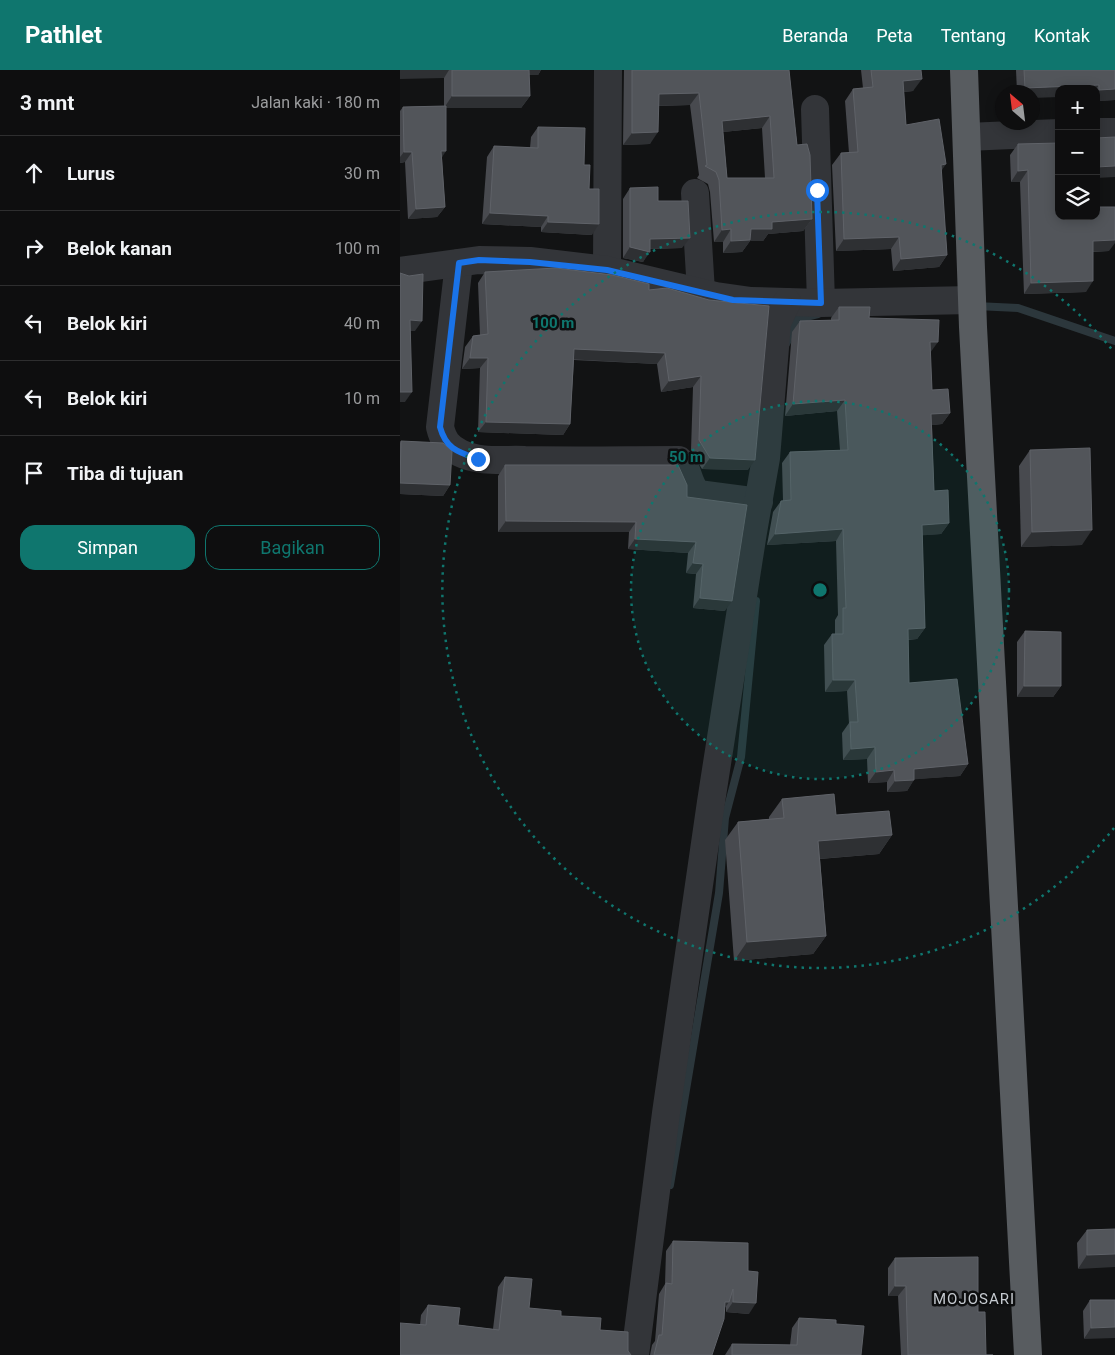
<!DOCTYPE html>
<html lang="id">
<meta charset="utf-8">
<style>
:root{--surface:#0e0e0f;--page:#1c1c1d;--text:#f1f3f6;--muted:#9b9c9e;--line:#2e2e2f;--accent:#0f766e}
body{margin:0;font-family:Roboto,sans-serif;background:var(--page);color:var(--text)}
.controls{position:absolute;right:15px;top:15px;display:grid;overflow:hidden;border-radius:10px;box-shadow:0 2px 12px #0003}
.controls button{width:45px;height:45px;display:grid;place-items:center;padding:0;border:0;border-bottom:1px solid var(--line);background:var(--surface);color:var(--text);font:25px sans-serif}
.compass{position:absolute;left:595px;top:15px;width:45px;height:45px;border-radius:50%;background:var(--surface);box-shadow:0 2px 12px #0003;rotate:332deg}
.stop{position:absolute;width:15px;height:15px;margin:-11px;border:4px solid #1a73e8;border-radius:50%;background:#fff}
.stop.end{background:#1a73e8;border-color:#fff;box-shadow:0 1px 5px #0008}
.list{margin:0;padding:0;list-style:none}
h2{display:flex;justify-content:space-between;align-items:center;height:65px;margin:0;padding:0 20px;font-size:21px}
h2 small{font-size:16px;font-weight:400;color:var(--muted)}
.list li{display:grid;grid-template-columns:32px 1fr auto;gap:15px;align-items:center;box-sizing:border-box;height:75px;padding:0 20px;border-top:1px solid var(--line)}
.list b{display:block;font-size:19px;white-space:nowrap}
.list em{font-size:16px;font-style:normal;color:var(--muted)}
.actions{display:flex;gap:10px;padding:15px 20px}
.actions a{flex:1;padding:11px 0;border:1px solid var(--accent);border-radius:15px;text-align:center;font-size:18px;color:var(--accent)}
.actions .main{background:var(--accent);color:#fff}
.icon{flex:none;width:28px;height:28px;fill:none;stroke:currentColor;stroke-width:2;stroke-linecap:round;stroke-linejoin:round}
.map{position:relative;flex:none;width:715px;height:1285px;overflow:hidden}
header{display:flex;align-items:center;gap:30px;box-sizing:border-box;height:70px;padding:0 25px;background:var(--accent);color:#fff}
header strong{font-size:24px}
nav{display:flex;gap:28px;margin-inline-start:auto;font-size:18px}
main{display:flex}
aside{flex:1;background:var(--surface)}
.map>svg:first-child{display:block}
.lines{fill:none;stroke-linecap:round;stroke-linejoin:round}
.stream{stroke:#2c373c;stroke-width:8}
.minor{stroke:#333539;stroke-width:28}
.trunk{stroke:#585c60;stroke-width:28}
.wall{fill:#484a4f;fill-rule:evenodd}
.shaded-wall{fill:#2e3033}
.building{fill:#52555a;stroke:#5f6268;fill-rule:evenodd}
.route{stroke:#1a73e8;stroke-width:6}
.ring{fill:none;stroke:#0f766e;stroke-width:2.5;stroke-dasharray:2.5 5}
.labels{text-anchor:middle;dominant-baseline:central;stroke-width:5;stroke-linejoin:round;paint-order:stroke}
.quarter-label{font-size:15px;letter-spacing:1px;fill:#c5cad0;stroke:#0d0e0f}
.centre{fill:#0f766e;stroke:#0d0e0f;stroke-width:2.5}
.ring-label{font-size:15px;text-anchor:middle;font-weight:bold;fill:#0f766e;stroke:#0d0e0f;stroke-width:5;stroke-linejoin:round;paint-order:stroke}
</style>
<header>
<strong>Pathlet</strong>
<nav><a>Beranda</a><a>Peta</a><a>Tentang</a><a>Kontak</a></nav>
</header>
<main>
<aside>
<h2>3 mnt<small>Jalan kaki · 180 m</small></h2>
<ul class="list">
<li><svg class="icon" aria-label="ahead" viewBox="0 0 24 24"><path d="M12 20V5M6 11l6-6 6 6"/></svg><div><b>Lurus</b></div><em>30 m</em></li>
<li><svg class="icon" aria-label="right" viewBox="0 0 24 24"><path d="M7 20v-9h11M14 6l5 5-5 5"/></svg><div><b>Belok kanan</b></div><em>100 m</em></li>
<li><svg class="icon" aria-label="left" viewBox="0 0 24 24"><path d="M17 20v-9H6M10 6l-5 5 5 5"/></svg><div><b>Belok kiri</b></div><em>40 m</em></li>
<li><svg class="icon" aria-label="left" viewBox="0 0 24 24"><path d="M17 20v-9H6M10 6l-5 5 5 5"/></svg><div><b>Belok kiri</b></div><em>10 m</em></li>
<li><svg class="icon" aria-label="arrive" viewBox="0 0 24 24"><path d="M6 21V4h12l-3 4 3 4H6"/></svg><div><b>Tiba di tujuan</b></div></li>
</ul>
<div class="actions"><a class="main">Simpan</a><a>Bagikan</a></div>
</aside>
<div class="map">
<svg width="715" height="1285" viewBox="0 0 715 1285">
<rect width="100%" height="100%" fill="#121314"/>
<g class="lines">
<!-- stream -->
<g class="stream">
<polyline points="576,236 618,238 715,271"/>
<polyline points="386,274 398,249 418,244"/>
<polyline points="270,1115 319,823 325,748 341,687 356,531"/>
</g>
<!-- minor -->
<g class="minor">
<polyline points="415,39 421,233"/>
<polyline points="696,62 715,62"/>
<polyline points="567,67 659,63"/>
<polyline points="295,123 301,222"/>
<path d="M59,193L40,357C43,370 48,377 60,383C80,393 104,389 125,390C176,391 228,390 279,390C290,400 287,414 298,424L359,432"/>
<polyline points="207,200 208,0"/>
<polyline points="0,201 79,190 130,191 207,200 316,226 351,231 421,233 572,230"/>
<polyline points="235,1285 266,1043 311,732 353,462 366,388 377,253 387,232"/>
</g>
<!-- trunk -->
<polyline class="trunk" points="564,0 573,257 628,1285"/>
</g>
<!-- wall -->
<g class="wall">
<polygon points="0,0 141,0 138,5 129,5 130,26 121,38 46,38 42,88 45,137 37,147 8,149 5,92 0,93 0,41 3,37 44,36 44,8"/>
<path d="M224,0H389L397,75L412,149L403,161L368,164L363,171H350L342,182L323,183V172H314L310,122L308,114L297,108L299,105L290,35L258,36L250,74L223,75ZM362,58L365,108H327L323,62Z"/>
<polygon points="461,0 521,0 513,21 504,22 506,55 541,101 547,185 539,197 493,201 491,179 436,181 432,95 441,83 449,83 445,31 453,19 463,18"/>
<polygon points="616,0 715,0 715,30 696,31 696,19 632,22 617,22"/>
<polygon points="138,57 184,95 189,119 192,165 141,162 141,157 82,154 87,87 94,76 130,78 131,67"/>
<polygon points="618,74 659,146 709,181 693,182 686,222 624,224 620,112 611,112 610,85"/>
<polygon points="230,118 258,131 282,178 250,179 243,192 223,188 223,129"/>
<polygon points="85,202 249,220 267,218 348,400 302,399 291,380 293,317 261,322 257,294 174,290 170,354 163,365 78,362 80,298 62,299 65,277 73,266 80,265 78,213"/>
<polygon points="439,237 469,248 530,283 532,320 550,343 542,354 532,355 534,421 549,453 541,464 522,465 525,558 517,569 508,570 509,613 568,694 560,706 514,709 507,721 487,722 487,712 468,713 467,689 443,690 442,663 449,653 447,621 425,622 424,575 432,564 435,564 435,550 438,545 436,471 367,475 373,442 381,431 383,431 382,393 390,382 440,380 437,341 385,346 392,262 400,251 431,250 431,248"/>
<polygon points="1,371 50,415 43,426 0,424 0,373"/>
<polygon points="630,380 682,475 621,477 619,396"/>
<polygon points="105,395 287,427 325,541 293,538 296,504 286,503 288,483 228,479 229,462 98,462 98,406"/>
<polygon points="625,561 661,616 653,627 617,627 617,572"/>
<polygon points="382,729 436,745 492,765 479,784 420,789 426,866 413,884 334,891 325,770 338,752 369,749 369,747"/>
<polygon points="715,1159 678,1199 677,1173 687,1160"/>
<polygon points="273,1171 348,1201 349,1244 326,1242 326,1236 324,1239 312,1285 250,1285 252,1275 255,1271 259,1224 265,1214 266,1181"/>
<polygon points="495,1188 578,1242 586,1285 593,1285 501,1285 498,1226 488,1226 488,1198"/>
<polygon points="105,1207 129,1238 161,1246 200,1260 228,1281 20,1255 21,1245 28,1235 58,1255 93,1259 98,1217"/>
<polygon points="690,1230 715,1230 684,1269 683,1241"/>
<polygon points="399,1248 436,1254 461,1285 325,1285 332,1274 390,1275 392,1258"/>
</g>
<!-- shaded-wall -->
<g class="shaded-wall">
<polygon points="0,0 49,0 44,8 0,9"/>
<polygon points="124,0 141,0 138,5 121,5"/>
<polygon points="522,9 513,21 494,23 503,11"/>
<polygon points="699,15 696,19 659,19 659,27 632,28 632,22 621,22 625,18"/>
<polygon points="715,19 715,30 696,31 696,24 699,20"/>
<polygon points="299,23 290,35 250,36 259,24"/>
<polygon points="52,26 130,26 121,38 44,38"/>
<polygon points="370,46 362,58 313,63 322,51"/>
<polygon points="258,62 250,74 223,75 232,63"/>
<polygon points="41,81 46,81 39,92"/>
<polygon points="4,82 12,82 5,92 0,93 0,87"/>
<polygon points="546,94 538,106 541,95"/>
<polygon points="715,96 715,107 696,108 696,97"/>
<polygon points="628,100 620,112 611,112 618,101"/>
<polygon points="45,137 37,147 8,149 16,139"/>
<polygon points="90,143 148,146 141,157 82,154"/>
<polygon points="412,149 403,161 368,164 363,171 350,171 342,182 323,183 331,171 351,159 372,152"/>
<polygon points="148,152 199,154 192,165 141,162"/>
<polygon points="331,159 323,172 314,172 322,160"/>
<polygon points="499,167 491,179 436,181 444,169"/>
<polygon points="290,168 282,178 243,179 250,169"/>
<polygon points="715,170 715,173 709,181 685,182 693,171"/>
<polygon points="230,177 250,182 243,192 223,188"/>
<polygon points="547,185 539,197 493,201 501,189"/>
<polygon points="693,211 686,222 624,224 631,213"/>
<polygon points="10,250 22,251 15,261 2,261"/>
<polygon points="530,272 538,272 530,283"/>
<polygon points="174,279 265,283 257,294 167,289"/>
<polygon points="70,288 88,288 80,298 62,299"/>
<polygon points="301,306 293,317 261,322 269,311"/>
<polygon points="0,322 12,322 5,332 0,332"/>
<polygon points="445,330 437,341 385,346 393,334"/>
<polygon points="550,343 542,354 524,356 531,344"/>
<polygon points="86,352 170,354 163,365 78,362"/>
<polygon points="310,388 355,390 348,400 302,399"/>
<polygon points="0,413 50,415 43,426 0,424"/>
<polygon points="106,451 236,452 229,462 98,462"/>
<polygon points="549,453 541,464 514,466 522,455"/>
<polygon points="443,459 436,471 367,475 375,464"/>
<polygon points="692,460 682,475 621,477 632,462"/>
<polygon points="235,469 296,472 288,483 228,479"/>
<polygon points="293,493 303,494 296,504 286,503"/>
<polygon points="300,528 332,531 325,541 293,538"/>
<polygon points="525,558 517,569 500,570 508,559"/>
<polygon points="433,610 455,610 447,621 425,622"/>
<polygon points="624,616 661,616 653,627 617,627"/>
<polygon points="475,677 467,689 443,690 451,679"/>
<polygon points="568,694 560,706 506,710 514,699"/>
<polygon points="494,700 487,712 468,713 476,702"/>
<polygon points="514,710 507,721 487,722 495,711"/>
<polygon points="492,765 479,784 405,790 418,771"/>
<polygon points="426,866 413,884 334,891 347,872"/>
<polygon points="715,1184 715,1197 678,1199 687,1185"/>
<polygon points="495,1216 506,1216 498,1226 488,1226"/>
<polygon points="325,1232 329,1232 322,1242"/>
<polygon points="333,1232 356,1233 349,1244 326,1242"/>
<polygon points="715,1257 715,1268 684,1269 691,1258"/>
</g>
<!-- building -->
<g class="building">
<polygon points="52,0 129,0 130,26 52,26"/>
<path d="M232,0H389L397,75L407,74L410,85L412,149L372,152V159H351L350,170L331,171V159L322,160L319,110L316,102L305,96L307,95L299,23L259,24L258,62L232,63ZM370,46L374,108H327L322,51Z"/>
<polygon points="471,0 521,0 522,9 503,11 506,55 539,49 546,94 541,95 547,185 501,189 499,167 444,169 441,83 458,82 453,19 473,17"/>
<polygon points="624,0 715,0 715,19 699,20 699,15 625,18"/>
<polygon points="46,36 46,81 41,81 45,137 16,139 12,82 4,82 3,37"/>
<polygon points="138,57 185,58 184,95 190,95 189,119 199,119 199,154 148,152 148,146 90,143 94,76 138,78"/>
<polygon points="715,67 715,96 696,97 696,68"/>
<polygon points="659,73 659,146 696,146 696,137 715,137 715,170 693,171 693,211 631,213 628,100 618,101 618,74"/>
<polygon points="258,117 258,131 288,131 290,168 250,169 250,182 230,177 230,118"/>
<polygon points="156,198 212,205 249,214 249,220 267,218 309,230 369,236 355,390 310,388 299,370 301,306 269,311 265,283 174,279 170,354 86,352 88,288 70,288 73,266 88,264 85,202"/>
<polygon points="0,203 9,206 23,204 22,251 10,250 12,322 0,322"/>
<polygon points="439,237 470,237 469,248 539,250 538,272 530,272 532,320 548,319 550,343 531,344 534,421 548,420 549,453 522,455 525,558 508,559 509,613 557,609 568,694 514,699 514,710 495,711 494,700 476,702 475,677 451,679 450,652 458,652 455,610 433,610 432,564 443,564 443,538 446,538 443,459 375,464 381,431 391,430 390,382 448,380 445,330 393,334 400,251 439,250"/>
<polygon points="1,371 43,373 52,381 50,415 0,413"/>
<polygon points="690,378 692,460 632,462 630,380"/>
<polygon points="105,395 278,395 287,415 287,427 347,435 332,531 300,528 303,494 293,493 296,472 235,469 236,452 106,451"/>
<polygon points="625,561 661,562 661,616 624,616"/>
<polygon points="434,724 436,745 489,741 492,765 418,771 426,866 347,872 338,752 384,748 382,729"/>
<polygon points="715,1159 715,1184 687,1185 687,1160"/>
<polygon points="273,1171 348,1173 348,1201 358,1202 356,1233 333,1232 333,1219 329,1232 325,1232 324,1249 312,1285 254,1285 259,1265 262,1265 266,1213 272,1214"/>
<polygon points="578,1187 578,1242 585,1242 586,1285 593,1285 508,1285 506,1216 495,1216 495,1188"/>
<polygon points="105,1207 132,1209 129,1238 161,1241 161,1246 201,1248 200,1260 228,1262 228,1281 231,1285 0,1285 0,1253 26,1255 28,1235 60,1238 58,1255 99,1260"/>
<polygon points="690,1230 715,1230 715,1257 691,1258"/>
<polygon points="399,1248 436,1250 436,1254 464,1256 461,1285 332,1285 332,1274 397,1275"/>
</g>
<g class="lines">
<!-- route -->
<path class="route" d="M78,389C58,382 46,379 40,357L59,193L79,190L130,192L207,200L333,230L421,233L417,120"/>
</g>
<!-- distance rings -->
<circle cx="420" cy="520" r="189" fill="#0f766e" fill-opacity=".12"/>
<g class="ring">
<circle cx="420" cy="520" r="189"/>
<path d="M714 758A378 378 0 1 1 714 282"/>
</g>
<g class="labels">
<!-- quarter labels -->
<g class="quarter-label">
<text x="574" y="1229">MOJOSARI</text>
</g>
</g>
<circle cx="420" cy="520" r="8" class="centre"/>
<g class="ring-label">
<text x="153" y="258">100 m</text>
<text x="286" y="392">50 m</text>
</g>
</svg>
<div class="controls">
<button>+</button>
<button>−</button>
<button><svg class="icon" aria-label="layers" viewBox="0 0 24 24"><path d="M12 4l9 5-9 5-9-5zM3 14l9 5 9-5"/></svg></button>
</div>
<svg class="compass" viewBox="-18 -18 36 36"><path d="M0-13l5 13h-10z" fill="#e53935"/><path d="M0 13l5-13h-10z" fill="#9b9c9e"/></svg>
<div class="stop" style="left:417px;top:120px"></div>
<div class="stop end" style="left:78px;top:389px"></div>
</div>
</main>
